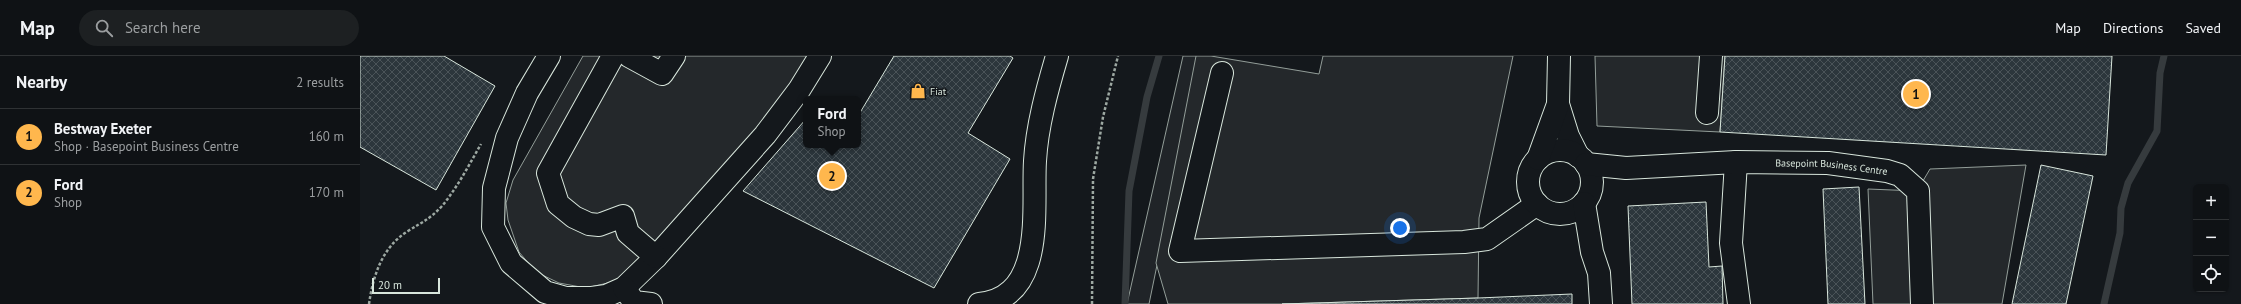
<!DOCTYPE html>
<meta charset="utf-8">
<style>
:root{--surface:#0f1215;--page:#1d2022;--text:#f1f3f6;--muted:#9b9ea0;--line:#2f3234;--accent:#ffb74d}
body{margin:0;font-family:"PT Sans",sans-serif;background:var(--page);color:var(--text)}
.controls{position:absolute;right:12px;bottom:12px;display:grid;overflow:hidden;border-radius:6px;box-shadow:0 1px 3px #0004}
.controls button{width:36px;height:36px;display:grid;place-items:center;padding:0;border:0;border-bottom:1px solid var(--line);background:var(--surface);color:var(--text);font:20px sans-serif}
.scale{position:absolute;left:12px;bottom:10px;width:68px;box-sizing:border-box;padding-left:4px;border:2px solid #d8e6dc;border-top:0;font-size:11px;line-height:14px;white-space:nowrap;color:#d8e6dc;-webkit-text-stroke:3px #14181c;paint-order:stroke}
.you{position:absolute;left:1040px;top:172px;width:14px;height:14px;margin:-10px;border:3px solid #fff;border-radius:50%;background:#1a73e8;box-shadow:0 0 0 6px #1a73e833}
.badge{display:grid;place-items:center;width:26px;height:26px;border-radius:50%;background:var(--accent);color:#111;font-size:13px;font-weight:700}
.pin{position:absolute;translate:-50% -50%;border:2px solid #fff;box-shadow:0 1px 4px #0006}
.popup{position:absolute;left:443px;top:40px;width:58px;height:52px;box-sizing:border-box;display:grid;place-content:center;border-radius:6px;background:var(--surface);filter:drop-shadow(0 1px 3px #0005);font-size:13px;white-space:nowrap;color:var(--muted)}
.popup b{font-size:15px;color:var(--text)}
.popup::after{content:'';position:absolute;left:50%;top:100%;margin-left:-8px;border:8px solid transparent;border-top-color:var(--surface)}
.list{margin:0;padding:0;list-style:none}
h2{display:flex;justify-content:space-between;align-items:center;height:52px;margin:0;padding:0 16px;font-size:17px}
h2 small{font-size:13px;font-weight:400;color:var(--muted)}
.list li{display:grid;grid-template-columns:26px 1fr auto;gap:12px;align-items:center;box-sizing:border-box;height:56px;padding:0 16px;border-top:1px solid var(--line)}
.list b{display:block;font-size:15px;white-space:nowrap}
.list p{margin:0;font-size:13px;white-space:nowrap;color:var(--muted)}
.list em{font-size:13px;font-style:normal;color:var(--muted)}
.icon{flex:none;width:22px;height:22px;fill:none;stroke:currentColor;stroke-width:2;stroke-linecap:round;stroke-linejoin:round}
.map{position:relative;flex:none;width:1881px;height:248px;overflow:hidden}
header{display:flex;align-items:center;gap:24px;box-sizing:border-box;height:56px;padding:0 20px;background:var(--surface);border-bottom:1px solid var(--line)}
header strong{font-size:19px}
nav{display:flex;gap:22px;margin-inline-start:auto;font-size:14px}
.search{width:280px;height:36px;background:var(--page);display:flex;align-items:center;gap:10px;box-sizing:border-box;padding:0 14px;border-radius:22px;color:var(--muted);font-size:15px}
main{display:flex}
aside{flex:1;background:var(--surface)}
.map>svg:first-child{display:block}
.grass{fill:#202428;stroke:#939e99}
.parking{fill:#24282b;stroke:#939e99}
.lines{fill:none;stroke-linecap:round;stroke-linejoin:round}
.stream{stroke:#363b3e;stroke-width:7}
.building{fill:url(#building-cross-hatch);stroke:#d8e6dc}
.minor-casing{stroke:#d8e6dc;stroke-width:24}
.path{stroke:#9da8a2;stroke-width:2.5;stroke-dasharray:3 2;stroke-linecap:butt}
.minor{stroke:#14181c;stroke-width:22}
.labels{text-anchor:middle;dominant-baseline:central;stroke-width:3;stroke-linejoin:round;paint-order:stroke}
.poi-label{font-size:10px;fill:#d8e6dc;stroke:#14181c;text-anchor:start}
.street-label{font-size:10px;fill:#d8e6dc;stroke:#14181c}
</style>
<header>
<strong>Map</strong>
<div class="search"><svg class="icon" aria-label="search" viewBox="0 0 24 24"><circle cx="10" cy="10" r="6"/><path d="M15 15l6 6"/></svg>Search here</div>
<nav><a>Map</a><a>Directions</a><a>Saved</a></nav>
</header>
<main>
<aside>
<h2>Nearby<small>2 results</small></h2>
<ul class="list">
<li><span class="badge">1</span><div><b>Bestway Exeter</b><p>Shop · Basepoint Business Centre</p></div><em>160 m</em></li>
<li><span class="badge">2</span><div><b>Ford</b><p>Shop</p></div><em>170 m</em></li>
</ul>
</aside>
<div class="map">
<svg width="1881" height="248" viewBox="0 0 1881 248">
<defs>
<pattern id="building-cross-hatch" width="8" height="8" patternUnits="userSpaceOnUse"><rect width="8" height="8" fill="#2c363c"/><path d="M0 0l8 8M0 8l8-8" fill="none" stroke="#4a5358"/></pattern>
</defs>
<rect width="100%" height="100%" fill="#14181c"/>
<!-- grass -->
<polygon class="grass" points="823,0 840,0 789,248 767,248"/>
<!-- parking -->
<g class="parking">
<polygon points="223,0 448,0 419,47 268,217 252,226 226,232 199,227 176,216 159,196 148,164 146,147 153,124"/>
<polygon points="836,0 851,0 959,18 963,0 1153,0 1119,162 1118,242 922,248 808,248 796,207"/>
<polygon points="1235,0 1365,0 1360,76 1237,70"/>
<polygon points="1666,109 1642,248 1513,248 1508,133 1557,135 1570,113"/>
</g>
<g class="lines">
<!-- stream -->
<g class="stream">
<polyline points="765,248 769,135 787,41 799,0"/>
<polyline points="1744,248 1760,177 1761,152 1768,127 1797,75 1800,17 1804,0"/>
</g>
</g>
<!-- building -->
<g class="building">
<polygon points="0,0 84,0 135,30 76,134 0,91"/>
<polygon points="534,0 650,0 653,2 608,77 650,103 574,232 383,135 446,63 446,89 498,89 498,60"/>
<polygon points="1365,0 1752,0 1746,99 1360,76"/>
<polygon points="1681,109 1733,120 1706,248 1652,248"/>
<polygon points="1499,131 1505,248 1468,248 1463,133"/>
<polygon points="1346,146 1349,211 1362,210 1363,248 1272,248 1268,150"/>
<polygon points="1212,238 1212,248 922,248 1118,242"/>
</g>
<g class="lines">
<defs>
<g id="minor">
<polyline points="189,0 167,37 147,82 134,132 133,171 151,207 185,236 206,242 232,242 246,240 264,232 296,201 405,79 439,34 460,0"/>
<polyline points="253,0 188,117 198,148 214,161 229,168 239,169 263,160 268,177 296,201"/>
<polyline points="269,0 302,18 314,0"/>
<polyline points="862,17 820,195 1104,186 1127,183 1177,148"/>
<polyline points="1198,48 1208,80 1218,100"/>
<polyline points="1347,57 1351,0"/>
<circle cx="1200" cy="126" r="32"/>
<polyline points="1178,103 1198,48 1199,0"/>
<polyline points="1376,106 1371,187 1379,248"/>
<path id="s1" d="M1226,108L1266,112L1376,106L1468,107L1527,115L1540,119L1558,135L1562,248"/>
<polyline points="1224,147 1232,196 1239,217 1241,248"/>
<polyline points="264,232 274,246 291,248"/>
<path d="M619,248C687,242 672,151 675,105C677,70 687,34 697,0"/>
</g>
</defs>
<!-- minor casing -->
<use href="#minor" class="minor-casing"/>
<!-- path -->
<g class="path">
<path d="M9,248C13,220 22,191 48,175C62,166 69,164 82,150C97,132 109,109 121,88"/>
<polyline points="732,248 733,123 743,61 758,0"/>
</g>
<!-- minor -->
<use href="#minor" class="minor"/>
</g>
<!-- icons -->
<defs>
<symbol id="shop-bare" viewBox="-9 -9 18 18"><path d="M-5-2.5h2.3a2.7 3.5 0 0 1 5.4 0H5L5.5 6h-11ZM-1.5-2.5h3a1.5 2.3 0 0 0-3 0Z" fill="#ffb74d" stroke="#14181c" stroke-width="2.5" paint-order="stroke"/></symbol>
</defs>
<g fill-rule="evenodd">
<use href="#shop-bare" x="547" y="24" width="22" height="22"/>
</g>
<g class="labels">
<!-- poi labels -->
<g class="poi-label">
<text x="570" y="35">Fiat</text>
</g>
<!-- street labels -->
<g class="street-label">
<text stroke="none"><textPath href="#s1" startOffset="246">Basepoint Business Centre</textPath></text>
</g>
</g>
</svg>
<div class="controls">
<button>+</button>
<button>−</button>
<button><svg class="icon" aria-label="locate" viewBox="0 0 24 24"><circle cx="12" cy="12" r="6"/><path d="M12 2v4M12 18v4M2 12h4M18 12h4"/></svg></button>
</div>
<div class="scale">20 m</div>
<div class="you"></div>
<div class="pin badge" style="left:1556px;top:38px">1</div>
<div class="pin badge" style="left:472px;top:120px">2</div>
<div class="popup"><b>Ford</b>Shop</div>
</div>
</main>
